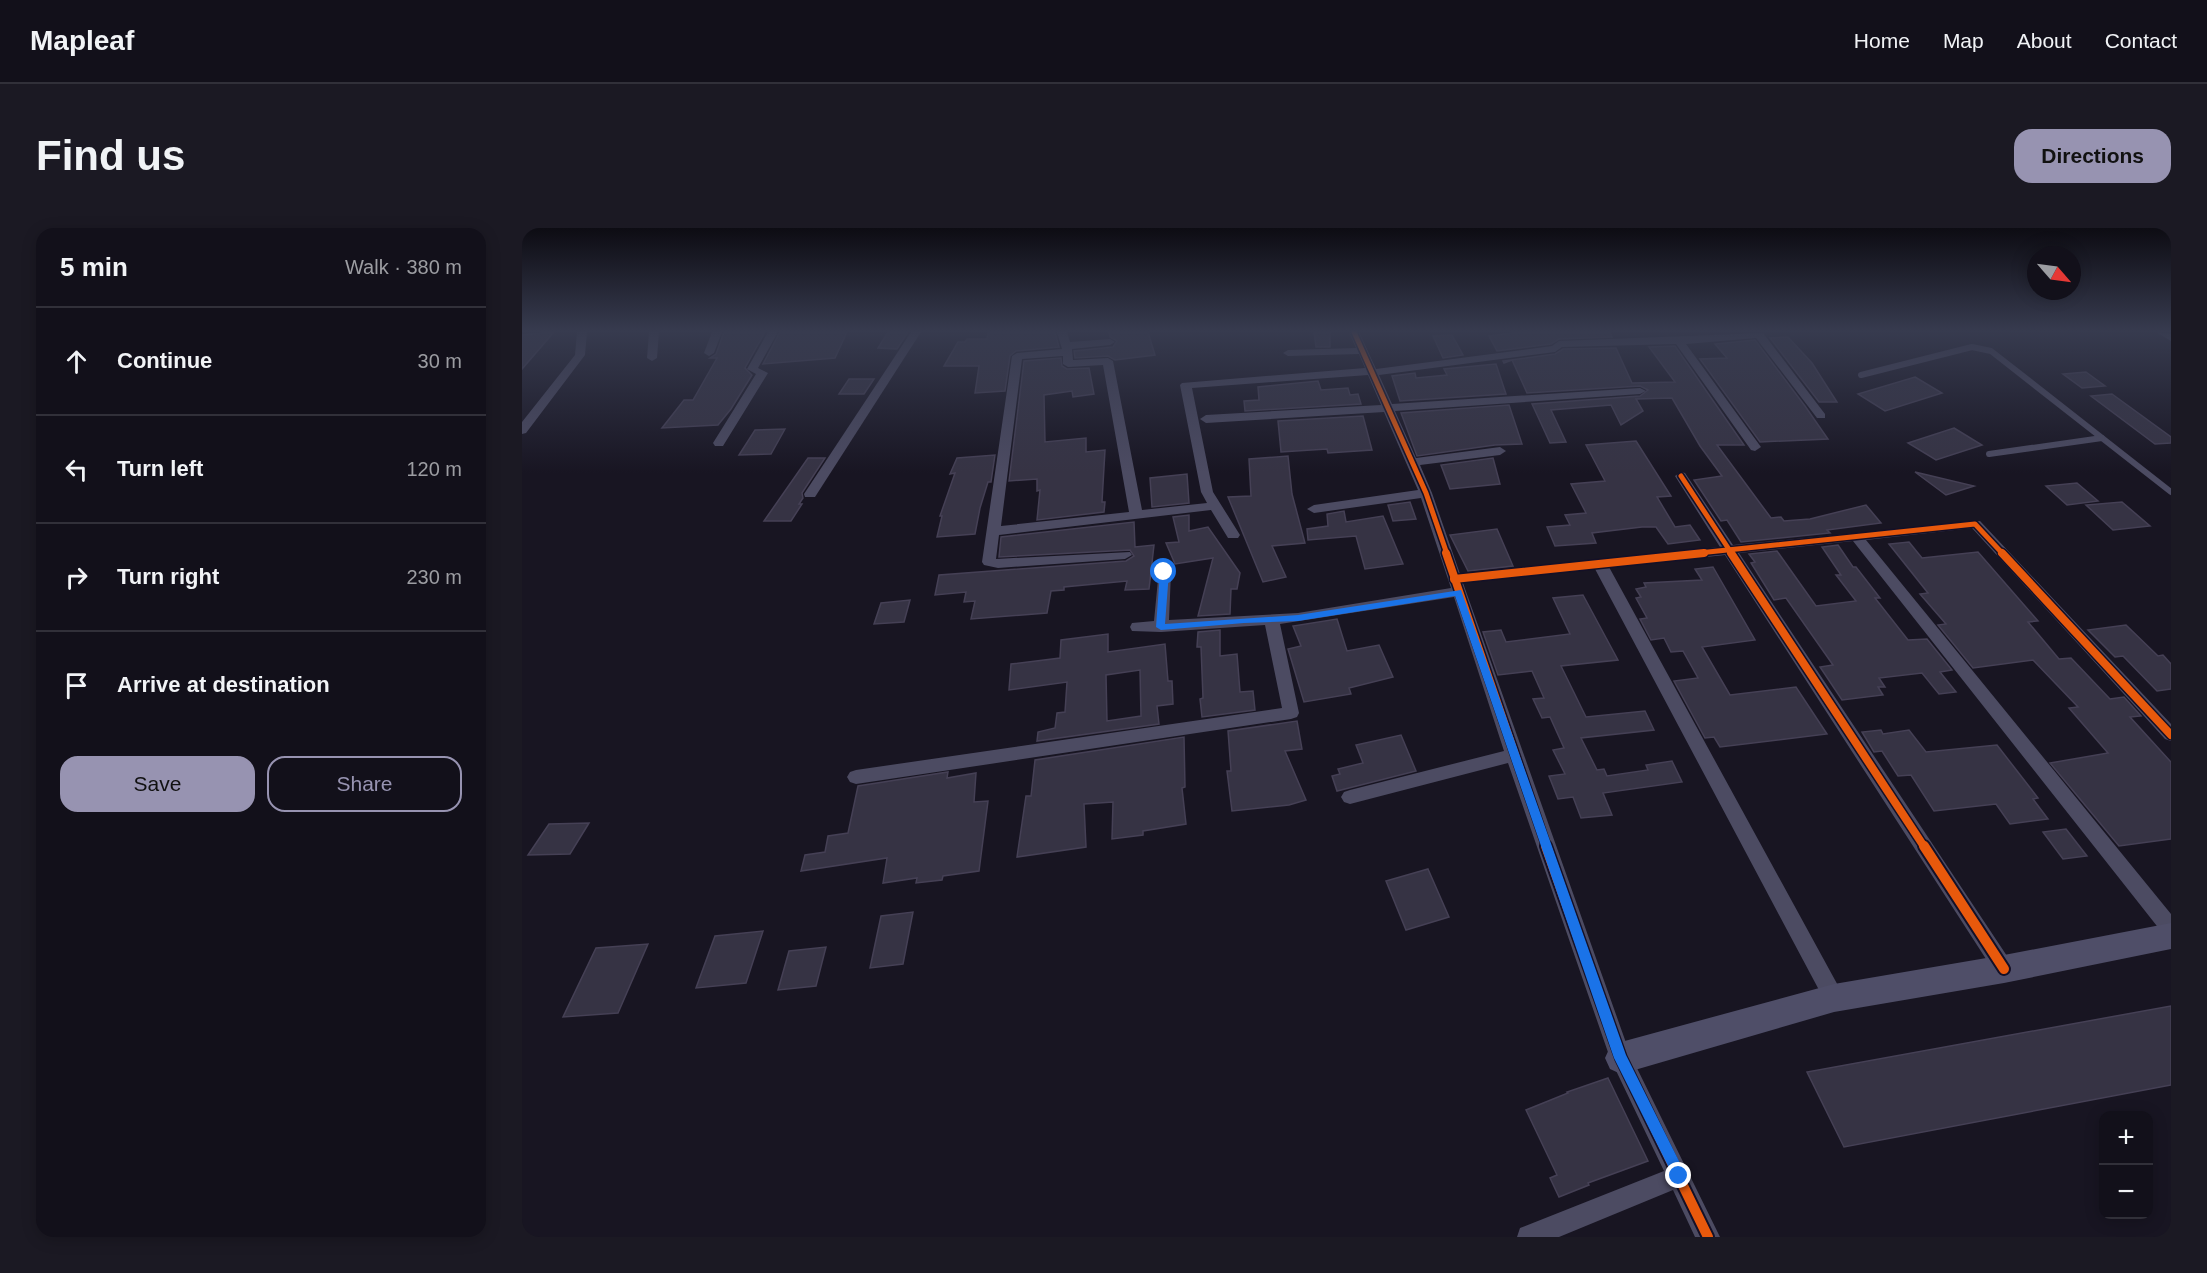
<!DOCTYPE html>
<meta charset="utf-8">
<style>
:root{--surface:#12101a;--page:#1b1923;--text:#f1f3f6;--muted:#9c9da2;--line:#313039;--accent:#9793b1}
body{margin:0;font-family:Arial,sans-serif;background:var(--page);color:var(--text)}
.controls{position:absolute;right:18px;bottom:18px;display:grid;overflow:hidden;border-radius:12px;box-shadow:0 3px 15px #0003}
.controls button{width:54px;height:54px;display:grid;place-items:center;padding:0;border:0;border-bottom:2px solid var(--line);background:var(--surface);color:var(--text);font:30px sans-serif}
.compass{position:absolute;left:1505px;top:18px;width:54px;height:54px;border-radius:50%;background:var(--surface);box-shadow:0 3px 15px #0003;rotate:118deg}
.stop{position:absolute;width:18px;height:18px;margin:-14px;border:4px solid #1a73e8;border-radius:50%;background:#fff}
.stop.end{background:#1a73e8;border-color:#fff;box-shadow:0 2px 6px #0008}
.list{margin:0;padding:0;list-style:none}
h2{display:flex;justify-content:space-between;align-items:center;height:78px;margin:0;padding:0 24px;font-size:26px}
h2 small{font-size:20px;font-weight:400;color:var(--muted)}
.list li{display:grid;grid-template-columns:39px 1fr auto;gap:18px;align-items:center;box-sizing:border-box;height:108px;padding:0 24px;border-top:2px solid var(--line)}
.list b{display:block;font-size:22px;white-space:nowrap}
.list em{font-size:20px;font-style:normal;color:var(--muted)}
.actions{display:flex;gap:12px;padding:18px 24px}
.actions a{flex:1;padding:14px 0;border:2px solid var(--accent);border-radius:18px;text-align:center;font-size:21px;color:var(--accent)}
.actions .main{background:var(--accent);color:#111}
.icon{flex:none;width:33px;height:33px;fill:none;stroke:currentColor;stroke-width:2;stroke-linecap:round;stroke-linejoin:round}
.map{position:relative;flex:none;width:1649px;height:1009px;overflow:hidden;border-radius:18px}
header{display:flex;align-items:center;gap:36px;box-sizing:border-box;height:84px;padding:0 30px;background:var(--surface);border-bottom:2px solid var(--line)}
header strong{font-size:28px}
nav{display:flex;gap:33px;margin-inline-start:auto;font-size:21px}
.intro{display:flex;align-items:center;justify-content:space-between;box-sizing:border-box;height:144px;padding:0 36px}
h1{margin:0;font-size:42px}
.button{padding:15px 27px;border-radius:18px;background:var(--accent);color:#111;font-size:21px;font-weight:700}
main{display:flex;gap:36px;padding:0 36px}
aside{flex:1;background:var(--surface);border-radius:18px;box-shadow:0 3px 15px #0003}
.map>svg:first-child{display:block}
.building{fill:#363344;stroke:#454055;stroke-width:1.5;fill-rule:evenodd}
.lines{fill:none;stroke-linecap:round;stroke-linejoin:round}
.lane{stroke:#4c4b62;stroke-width:6}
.street{fill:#4c4b62;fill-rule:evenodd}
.secondary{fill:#4f4e68;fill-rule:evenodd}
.cycleway-far2-casing{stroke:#141027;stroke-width:8}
.cycleway-far1-casing{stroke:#141027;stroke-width:11}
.cycleway-casing{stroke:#141027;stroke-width:14}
.cycleway-far2{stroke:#e8590c;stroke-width:5}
.cycleway-far1{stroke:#e8590c;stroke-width:8}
.cycleway{stroke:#e8590c;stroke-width:10}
.route{fill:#1a73e8}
</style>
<header>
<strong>Mapleaf</strong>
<nav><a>Home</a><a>Map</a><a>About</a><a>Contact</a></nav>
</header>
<div class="intro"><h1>Find us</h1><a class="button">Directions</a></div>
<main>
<aside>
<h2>5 min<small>Walk · 380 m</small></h2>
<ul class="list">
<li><svg class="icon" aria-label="ahead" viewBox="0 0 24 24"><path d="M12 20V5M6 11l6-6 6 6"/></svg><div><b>Continue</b></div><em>30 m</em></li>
<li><svg class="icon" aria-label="left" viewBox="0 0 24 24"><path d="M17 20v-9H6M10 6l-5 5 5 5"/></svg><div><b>Turn left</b></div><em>120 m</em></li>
<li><svg class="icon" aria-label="right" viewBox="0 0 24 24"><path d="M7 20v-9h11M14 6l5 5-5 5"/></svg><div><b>Turn right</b></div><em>230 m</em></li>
<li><svg class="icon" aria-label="arrive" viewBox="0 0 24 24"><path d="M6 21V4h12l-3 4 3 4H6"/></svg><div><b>Arrive at destination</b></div></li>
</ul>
<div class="actions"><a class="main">Save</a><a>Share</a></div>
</aside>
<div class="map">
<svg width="1649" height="1009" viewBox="0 0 1649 1009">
<rect width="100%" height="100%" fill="#181522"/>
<!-- building -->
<g class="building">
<polygon points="32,104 0,141 0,107"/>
<polygon points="202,104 243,104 223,140 230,147 209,181 196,197 140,200 162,172 171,172 195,130 188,130 194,126"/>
<polygon points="258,104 325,104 313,130 241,136"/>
<polygon points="366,104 386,104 375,121 356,120"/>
<polygon points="466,104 533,104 537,119 494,123 488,128 483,163 453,165 457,138 422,138 436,114 443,114 445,111 465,111"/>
<polygon points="587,104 626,104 633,127 593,132 586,128 553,130 552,123 591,119 595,113 588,109"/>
<polygon points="792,104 808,104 808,119 794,119"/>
<polygon points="998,104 1088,104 1090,109 1037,111 1029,116 975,123 967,108"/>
<polygon points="930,107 941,127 921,130 911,108"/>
<polygon points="1266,109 1290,135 1315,174 1297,174 1248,110"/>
<polygon points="1233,112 1283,178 1306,211 1238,214 1178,131 1205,130 1193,116"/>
<polygon points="1153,118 1222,217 1195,217 1249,290 1259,289 1262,293 1288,291 1344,277 1359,295 1305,302 1308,305 1219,314 1205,292 1199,293 1172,252 1200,248 1178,218 1150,170 1114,171 1121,183 1099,197 1089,177 1029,182 1044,214 1028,215 1010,176 1118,168 1126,162 1118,158 1005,165 990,132 982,135 981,133 1033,126 1041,121 1094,120 1110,155 1153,154 1127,119"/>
<polygon points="539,130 540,138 545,141 567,140 572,166 551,169 550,163 522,167 523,214 564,210 564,224 583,222 580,274 583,274 582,284 515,292 518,262 515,263 515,251 487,253 502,133"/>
<polygon points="974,136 984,166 878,173 870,148 893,145 894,150 925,147 922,141"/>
<polygon points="1564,144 1583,158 1560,160 1541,146"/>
<polygon points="1393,149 1420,165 1363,183 1336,166"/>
<polygon points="327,151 352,151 342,166 317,166"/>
<polygon points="796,153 799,162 826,160 828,167 836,166 839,176 723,183 722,173 737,172 736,159"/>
<polygon points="1590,166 1649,209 1649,215 1633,216 1569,168"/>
<polygon points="987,177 1000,216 973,217 895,228 879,185"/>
<polygon points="841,188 850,222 806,225 805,221 759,224 756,193"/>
<polygon points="1432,200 1460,217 1414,232 1386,215"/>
<polygon points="263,201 249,226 217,227 233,202"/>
<polygon points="1114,213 1149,268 1135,269 1153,299 1168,297 1178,312 1146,316 1134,299 1120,299 1070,305 1074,315 1033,318 1025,299 1048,297 1043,287 1064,285 1049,256 1083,253 1064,217"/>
<polygon points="473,227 469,254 466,254 458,280 453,306 415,309 420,288 418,288 433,245 428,246 435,230"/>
<polygon points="766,228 770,266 783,315 750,318 764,349 741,354 706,269 729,268 727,231"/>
<polygon points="286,230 303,230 280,265 281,270 277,276 280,276 269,293 242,293"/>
<polygon points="971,230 978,256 928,261 919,237"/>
<polygon points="1393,244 1452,258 1424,267"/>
<polygon points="665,246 667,275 630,279 628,250"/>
<polygon points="1555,255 1576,273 1545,277 1524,258"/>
<polygon points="888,274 894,291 871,293 866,277"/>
<polygon points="1600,274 1628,298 1591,302 1564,277"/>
<polygon points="822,283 824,294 861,288 881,336 843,341 834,308 786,312 785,301 806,298 805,286"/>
<polygon points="667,287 667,303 686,299 718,345 715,361 709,361 708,386 676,388 691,330 653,336 644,315 657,314 651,289"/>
<polygon points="612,294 613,319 632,317 627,361 603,362 605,353 542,359 542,362 529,363 525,385 449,391 453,373 442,374 444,364 413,367 417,347 604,333 612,328 608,322 477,329 479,309"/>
<polygon points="975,301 991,338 946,343 928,307"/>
<polygon points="1387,314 1400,330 1456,324 1516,393 1506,394 1537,431 1549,430 1588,471 1602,469 1619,488 1608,489 1649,534 1649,611 1597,618 1528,535 1586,525 1547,480 1556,479 1511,432 1451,440 1416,397 1424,396 1398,366 1406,365 1367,316"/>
<polygon points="1316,317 1331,339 1334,339 1358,370 1353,370 1386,412 1405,411 1430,442 1418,444 1434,464 1417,466 1400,445 1357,450 1363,459 1356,459 1361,467 1320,472 1298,439 1311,437 1264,370 1252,372 1229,335 1233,334 1227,326 1255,323 1294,378 1334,373 1314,347 1319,347 1300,319"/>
<polygon points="1191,339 1233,412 1180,419 1208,467 1274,459 1305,506 1198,519 1192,509 1183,510 1152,453 1176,450 1161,423 1149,424 1142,410 1129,412 1118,391 1125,390 1114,370 1119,369 1114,361 1124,359 1122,355 1180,352 1173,341"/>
<polygon points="1061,367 1096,432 1039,438 1064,489 1123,483 1132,502 1059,510 1075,542 1082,541 1085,548 1126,542 1124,537 1150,533 1160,554 1081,565 1090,587 1059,590 1051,569 1036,571 1027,548 1043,546 1031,522 1042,520 1028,489 1020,490 1011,471 1022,470 1010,443 976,447 961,404 979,402 984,414 1048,406 1031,370"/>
<polygon points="388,372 382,394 352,396 359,375"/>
<polygon points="815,391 825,423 857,417 871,449 827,460 829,466 782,474 766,421 779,418 771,398"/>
<polygon points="1604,397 1636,428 1641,427 1649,436 1649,461 1635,463 1601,428 1593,429 1566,402"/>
<polygon points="698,402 698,428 715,426 718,464 731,463 733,482 680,489 678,471 681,470 679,419 675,419 676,404"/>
<path d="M586,406V424L643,416L646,453H650L651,476L635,478L637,496L515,513L516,504L533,500L535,485L543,484L545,454L487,462L489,436L538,430L539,412ZM618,442L619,488L585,493L584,447Z"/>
<polygon points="775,493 780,521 763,523 784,572 767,577 710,583 705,543 709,543 706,503"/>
<polygon points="1359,502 1361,506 1387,502 1404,524 1475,517 1516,570 1511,571 1526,591 1488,596 1474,576 1412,583 1389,547 1376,548 1360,523 1352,524 1340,504"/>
<polygon points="879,507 894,543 815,563 810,548 818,546 816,541 841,535 834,517"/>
<polygon points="662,509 663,559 660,560 664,596 621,603 621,607 590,611 591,574 562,576 564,619 495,629 504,568 509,568 513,532"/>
<polygon points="426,544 425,550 454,545 452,574 466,573 457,643 421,648 420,652 394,655 395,650 361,655 365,630 279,643 283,627 303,624 306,608 326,605 336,558"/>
<polygon points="67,595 48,626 6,627 27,596"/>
<polygon points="1544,601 1565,628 1541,631 1521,604"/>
<polygon points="906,641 927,689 884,702 864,653"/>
<polygon points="391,684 381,736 348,740 359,688"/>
<polygon points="241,703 224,755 174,760 193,708"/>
<polygon points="126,716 96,785 41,789 74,720"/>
<polygon points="304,719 294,758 256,762 267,723"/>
<polygon points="1649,778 1649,857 1322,919 1285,844"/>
<polygon points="1086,850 1126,933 1066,955 1067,957 1037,969 1028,950 1035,947 1004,882 1046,865 1045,864"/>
</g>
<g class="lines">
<!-- lane -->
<g class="lane">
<polyline points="1339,147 1450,119 1469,123 1649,264"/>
<polyline points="1467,226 1580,210"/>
</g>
<!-- street -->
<g class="street">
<polygon points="55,104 65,104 63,127 4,205 0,206 0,194 53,127"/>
<polygon points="127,104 137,104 135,130 130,133 125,130"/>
<polygon points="190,104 200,104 192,125 187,128 182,125"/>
<polygon points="246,104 256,104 236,140 246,145 201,218 193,218 191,215 234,146 225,141"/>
<polygon points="389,104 399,104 293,269 283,269 282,266"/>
<path d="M535,104H545L548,114L588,111L593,114L588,117L550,121L551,132L586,130L591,133L620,282L685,275L679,264L658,157L660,155L843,140L837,126L766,128L761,125L766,122L834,120L827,104H837L854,141L1030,118L1037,113L1241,105L1303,186V190H1295L1234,110L1164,116L1239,219L1233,223L1229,222L1154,116L1040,119L1033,124L857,147L870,176L1118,160L1124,163L1118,166L873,183L894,230L978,219L984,223L978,227L898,237L910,265L938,346L1198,319L1153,248L1159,244L1163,245L1211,317L1458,293L1649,496V513L1643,511L1450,300L1344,312L1649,686V710L1642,707L1331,313L1217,325L1489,734L1492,741L1489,748L1482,750L1475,748L1203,327L1087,339L1319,763L1322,770L1319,777L1312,780L1305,777L1073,341L941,355L1108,826L1198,1009H1173L1151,962L1037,1009H995L998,1000L1142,943L1088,830L986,535L828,576L822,574L819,569L822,564L828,562L982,523L932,369L758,396L777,485L775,489L769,491L334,556L328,554L325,549L328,544L334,542L760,480L743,397L639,404L610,403L608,399L610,395L632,393L637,341H647L649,344L647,392L776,385L929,360L899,270L792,285L785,281L792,277L896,262L862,184L684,195L678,191L684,187L859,177L846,147L670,160L691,264L718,307L716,310H706L689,282L477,307L474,331L608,324L610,327L603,331L476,340L462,337L460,334L490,128L495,125L540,121ZM541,128V136L546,139L581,137L607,284L479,298L500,131Z"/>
<polygon points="1634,104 1649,106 1649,113"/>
</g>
<!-- secondary -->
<polygon class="secondary" points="1649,695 1649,721 1482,755 1312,784 1099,846 1088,841 1083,830 1088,819 1099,814 1312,756 1482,727"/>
<defs>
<g id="cycleway-far2">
<polyline points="832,104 904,265 925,326"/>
<polyline points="1159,248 1210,326"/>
<polyline points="1167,326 1453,296 1481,326"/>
</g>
<g id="cycleway-far1">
<polyline points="924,325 1025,620"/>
<polyline points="1209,325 1403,620"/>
<polyline points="1480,325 1649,507"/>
<polyline points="932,351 1182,325"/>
</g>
<g id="cycleway">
<polyline points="1024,618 1099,830 1186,1009"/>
<polyline points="1402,618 1482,741"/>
</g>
</defs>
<!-- cycleway-far2 casing -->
<use href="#cycleway-far2" class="cycleway-far2-casing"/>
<!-- cycleway-far1 casing -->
<use href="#cycleway-far1" class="cycleway-far1-casing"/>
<!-- cycleway casing -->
<use href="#cycleway" class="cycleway-casing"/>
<!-- cycleway-far2 -->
<use href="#cycleway-far2" class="cycleway-far2"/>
<!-- cycleway-far1 -->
<use href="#cycleway-far1" class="cycleway-far1"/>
<!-- cycleway -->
<use href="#cycleway" class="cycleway"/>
</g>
<!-- sky -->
<linearGradient id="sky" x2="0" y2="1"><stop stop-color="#0d0c13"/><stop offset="0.42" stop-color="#373b4f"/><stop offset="1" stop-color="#373b4f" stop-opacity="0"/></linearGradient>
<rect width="1649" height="245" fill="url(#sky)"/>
<!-- route -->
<polygon class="route" points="642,341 647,344 643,396 776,387 939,362 1104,827 1162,943 1164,948 1162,952 1157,954 1153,952 1092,830 933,368 776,393 722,395 639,402 634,399 638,344"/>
</svg>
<div class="controls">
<button>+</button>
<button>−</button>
</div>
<svg class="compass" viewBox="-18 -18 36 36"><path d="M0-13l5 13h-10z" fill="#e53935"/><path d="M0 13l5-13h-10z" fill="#9c9da2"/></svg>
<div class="stop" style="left:642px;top:344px"></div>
<div class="stop end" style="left:1157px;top:948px"></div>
</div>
</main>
